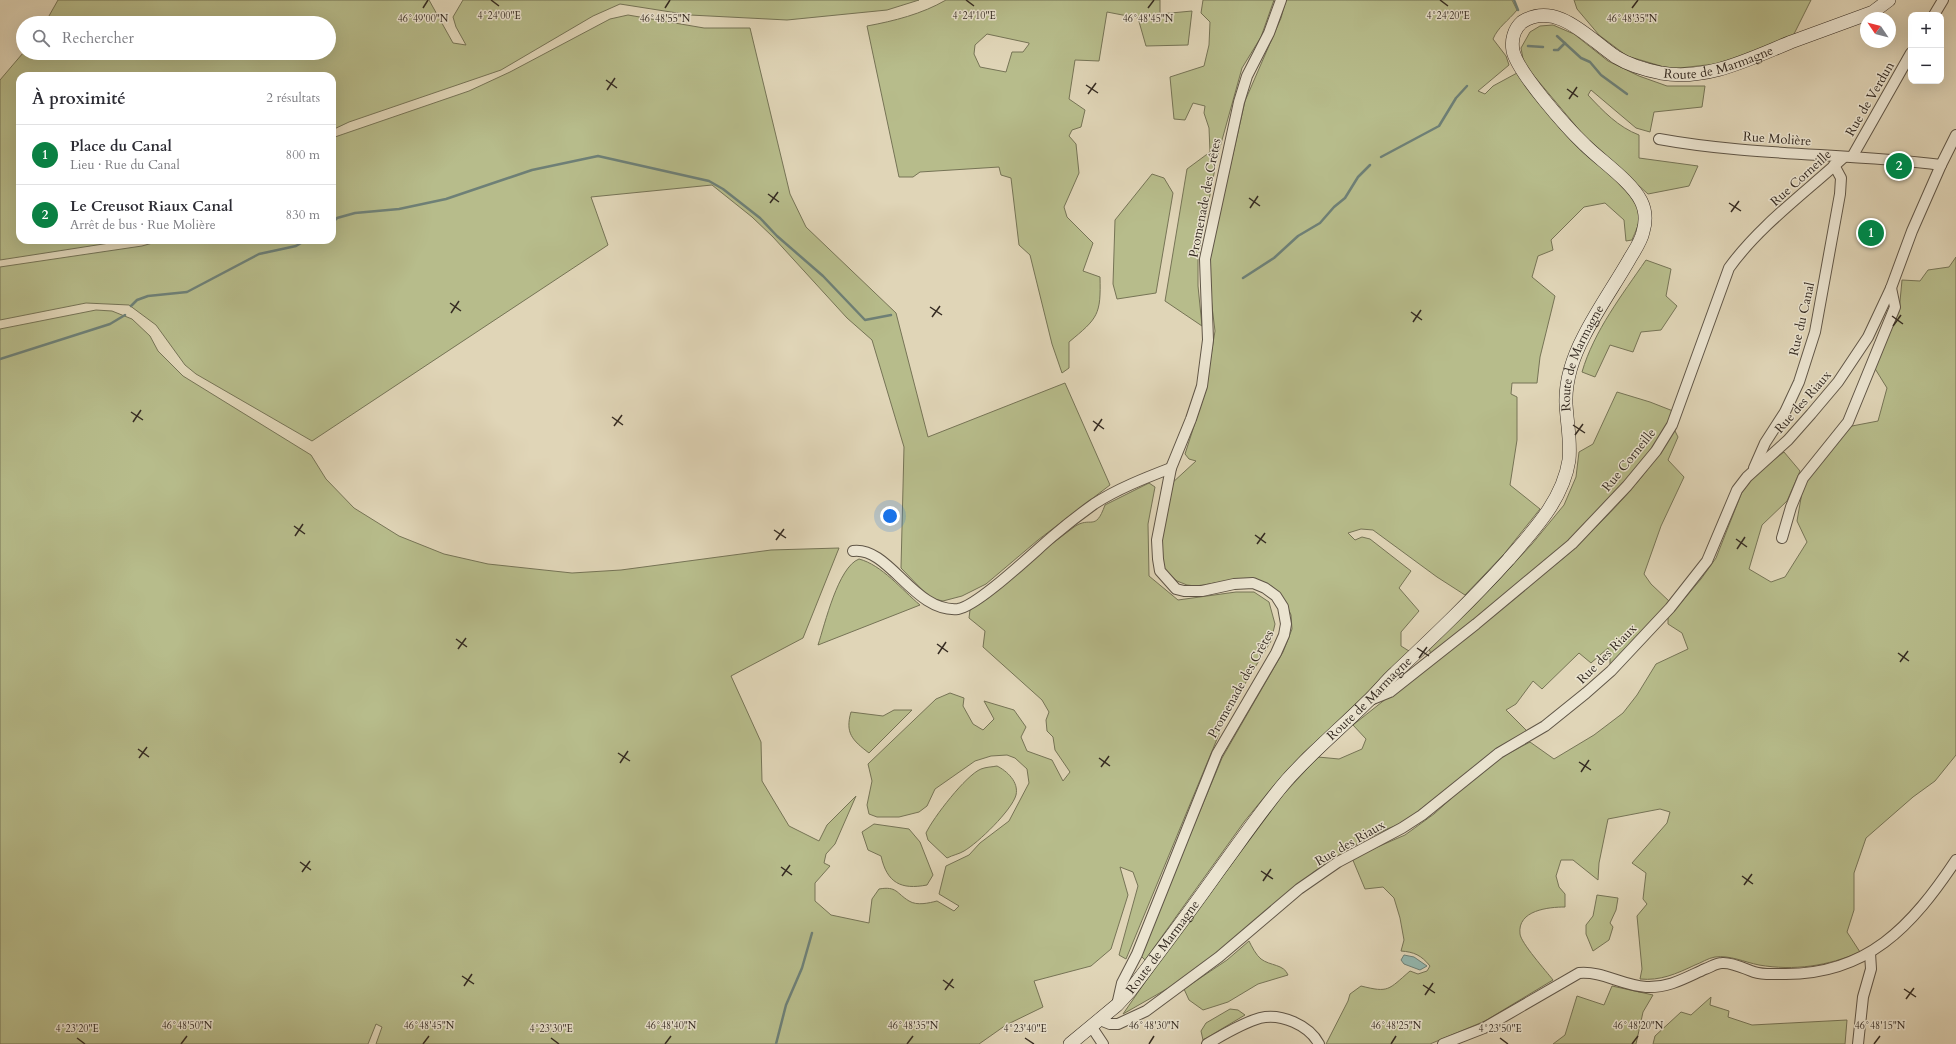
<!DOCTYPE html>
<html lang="fr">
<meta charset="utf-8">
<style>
:root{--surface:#fff;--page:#f2f2f3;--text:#2b2b33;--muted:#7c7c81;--line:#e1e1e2;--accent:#0b8043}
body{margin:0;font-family:Cardo,serif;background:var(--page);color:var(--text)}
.controls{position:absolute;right:12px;top:12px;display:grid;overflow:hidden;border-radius:8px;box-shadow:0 4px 16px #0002}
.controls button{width:36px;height:36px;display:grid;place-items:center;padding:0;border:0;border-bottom:1px solid var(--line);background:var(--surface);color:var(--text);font:20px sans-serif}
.compass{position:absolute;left:1860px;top:12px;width:36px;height:36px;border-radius:50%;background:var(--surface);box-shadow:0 4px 16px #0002;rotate:305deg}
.you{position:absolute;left:890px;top:516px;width:14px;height:14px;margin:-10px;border:3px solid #fff;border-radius:50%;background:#1a73e8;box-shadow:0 0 0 6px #1a73e833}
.badge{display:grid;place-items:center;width:26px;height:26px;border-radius:50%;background:var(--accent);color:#fff;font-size:13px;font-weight:700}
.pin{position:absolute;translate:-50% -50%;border:2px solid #fff;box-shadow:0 1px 4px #0006}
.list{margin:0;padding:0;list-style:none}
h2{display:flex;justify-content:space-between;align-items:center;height:52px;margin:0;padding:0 16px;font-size:17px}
h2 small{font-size:13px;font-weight:400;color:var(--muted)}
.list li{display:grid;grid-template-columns:26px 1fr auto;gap:12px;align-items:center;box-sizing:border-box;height:60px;padding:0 16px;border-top:1px solid var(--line)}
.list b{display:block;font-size:15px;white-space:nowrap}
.list p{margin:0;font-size:13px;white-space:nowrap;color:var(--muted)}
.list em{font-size:13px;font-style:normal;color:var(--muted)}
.icon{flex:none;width:22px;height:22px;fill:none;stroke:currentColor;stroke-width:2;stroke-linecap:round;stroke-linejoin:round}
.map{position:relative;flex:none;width:1956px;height:1044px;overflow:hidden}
.search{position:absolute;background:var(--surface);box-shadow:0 4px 16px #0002;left:16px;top:16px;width:320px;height:44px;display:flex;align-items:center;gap:10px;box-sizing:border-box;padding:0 14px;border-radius:22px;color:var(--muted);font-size:15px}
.panel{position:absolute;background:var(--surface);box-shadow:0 4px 16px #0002;left:16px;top:72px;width:320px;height:172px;border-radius:12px}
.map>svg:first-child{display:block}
.green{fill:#b7bc8b;stroke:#767456;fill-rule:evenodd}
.water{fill:#94b8b0;stroke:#6e8077}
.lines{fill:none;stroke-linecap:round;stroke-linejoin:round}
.stream{stroke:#6e8077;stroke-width:2.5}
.street-casing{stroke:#605647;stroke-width:12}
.secondary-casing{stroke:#352b22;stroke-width:14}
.street{stroke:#ebe4d0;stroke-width:10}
.secondary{stroke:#ebe4d0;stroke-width:13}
.ticks{fill:none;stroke:#352b22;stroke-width:1.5}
.labels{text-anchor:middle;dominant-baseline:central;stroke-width:3;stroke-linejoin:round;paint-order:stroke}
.street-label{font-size:13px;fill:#352b22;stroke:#ebe4d0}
.ticks-label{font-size:10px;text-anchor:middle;fill:#352b22;stroke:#ebe4d0;stroke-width:3;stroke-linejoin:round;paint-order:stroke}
</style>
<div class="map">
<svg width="1956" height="1044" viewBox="0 0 1956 1044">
<rect width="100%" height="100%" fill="#e0d5b7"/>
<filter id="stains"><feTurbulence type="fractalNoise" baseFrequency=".005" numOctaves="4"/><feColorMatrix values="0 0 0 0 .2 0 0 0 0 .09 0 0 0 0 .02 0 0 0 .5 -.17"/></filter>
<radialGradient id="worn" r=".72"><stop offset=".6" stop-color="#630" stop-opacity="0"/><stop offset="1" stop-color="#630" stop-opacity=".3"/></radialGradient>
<!-- green -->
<g class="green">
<polygon points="58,0 429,0 453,43 466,45 456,27 453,17 463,0 919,0 887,10 787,20 690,15 620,4 593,16 501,70 349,122 332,130 332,76 20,76 20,240 129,240 0,260 0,80 23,53 329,53 329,23 45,23"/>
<path d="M946,0H1160V14L1192,11L1188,45L1146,46L1138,18L1107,12L1099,61L1075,60L1069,99L1085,110L1081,127L1072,130L1069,136L1076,144L1079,173L1064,207L1067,217L1093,243L1083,271L1100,277C1101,315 1098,318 1069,342V368L1062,373L1052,344L1030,255L1019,245L1011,178L1001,175L999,167L920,172L913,177H899L867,26C894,21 922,14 946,0ZM987,34L1029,43V44L1023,52H1012L1006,72L980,67L974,54L975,45Z"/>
<polygon points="1203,0 1274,0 1261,37 1242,68 1217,158 1198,257 1198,286 1202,326 1165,301 1187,169 1210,152 1209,128 1204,113 1205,106 1193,103 1185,120 1174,119 1170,77 1204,66 1209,45 1210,22 1201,13"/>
<path d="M1286,0H1512L1517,10C1508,21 1498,27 1493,39L1506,56L1509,65L1478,91L1485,94L1493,86L1517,73C1536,98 1555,125 1577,147C1594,163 1633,188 1639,211C1642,220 1635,232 1632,240L1626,241L1624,220L1605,203L1584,207L1551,240L1553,250L1538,256L1532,277L1555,296L1540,357L1537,383H1512L1511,394L1517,397V440L1510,485L1540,509L1504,554L1465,595L1437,577L1373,530L1361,529L1348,533L1355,540L1362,537L1370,539L1411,571L1399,588L1419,611L1401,632V646L1409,651L1343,717L1303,753L1274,785L1244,822L1145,960L1140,955L1222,758L1283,652L1292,629L1291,615L1285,601L1273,587L1255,579H1240L1196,586L1187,585L1177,581L1162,567L1161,542L1171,484L1196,461L1189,459L1185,454L1205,392L1215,331L1210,290L1209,260L1245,101L1281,18Z"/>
<polygon points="1574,0 1811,0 1792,38 1724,63 1671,69 1627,56 1599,35 1577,9"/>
<polygon points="628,15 704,28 750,28 790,194 806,227 896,313 928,437 1065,383 1110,485 1038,540 986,584 962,596 943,601 930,598 901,568 904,447 872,340 847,318 773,237 752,217 712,185 591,197 608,245 312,441 196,374 185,365 156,325 129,305 86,303 0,320 0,267 142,246 163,240 332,240 332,138 469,91 510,72 610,19"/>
<path d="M1553,25L1574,34L1608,61L1639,76L1667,86H1705L1702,107L1654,112L1650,132L1636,128L1591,90L1588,95C1603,111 1618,127 1639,135V158L1698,166L1689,186L1648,194L1586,138L1524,64L1521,48L1530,32L1540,26Z"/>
<polygon points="1152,174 1164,178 1173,193 1156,293 1117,299 1113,284 1115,220"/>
<path d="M1956,257V755L1935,781L1913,797L1866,838L1854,873V910L1847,932L1860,952C1828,966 1794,971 1759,965C1744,962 1730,955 1715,957C1708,958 1701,963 1695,965C1676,974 1660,981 1640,979L1642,969L1637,916L1647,904L1643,899L1646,873L1632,863L1667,823L1670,812L1660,809L1608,819L1599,863L1598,880L1573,860H1561L1556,876L1559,887L1565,894V907C1549,907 1517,910 1520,934C1521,943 1546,971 1553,980L1485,1021L1430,1044H1326L1348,1001L1350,994L1361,986C1389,993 1388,990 1410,971L1418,974L1427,971L1430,966C1421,955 1414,952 1401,951L1404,940L1400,918L1394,898L1383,887L1365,889L1352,858L1405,835L1434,814L1476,776L1500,758L1530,742L1554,759L1594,735L1623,713L1637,695L1656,664L1688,649L1682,633L1668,624V618L1701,579L1716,558L1742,492L1756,474L1784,452L1800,471L1787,501L1762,525L1749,569L1771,582L1785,577L1807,542L1797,521L1804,481L1839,435L1852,426L1878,421L1887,388L1874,367L1899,312L1902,280L1920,281L1928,270L1949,267Z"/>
<path d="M1646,260L1671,269L1666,296L1677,306L1661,330L1641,332L1633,352L1610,345L1595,377L1582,372C1594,331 1622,295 1646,260Z"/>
<path d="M96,310L112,311L132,319L150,336L158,351L183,376L311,455L326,479L354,508L399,536L444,554L488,564L572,573L621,570L771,550L839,548L803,638L731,676L761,742L762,781L789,826L819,841L827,825L856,796L835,844L826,854L824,863L830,866L815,883V901L831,915L869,923L872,899L879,889C897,886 896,893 909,901C917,906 929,903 937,901L954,911L959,906L939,894L946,866L969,855L980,843L1009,821L1029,783L1027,769L1015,758L1007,755L991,756L975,761L935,789L927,806L919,812L899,817H877L869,814L867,805L872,781L868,764L936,699L950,693L964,698L963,706L973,724L983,730L994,719L984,701L1014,710L1026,727L1021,737L1027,751L1052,760L1063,781L1070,772L1055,750L1053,737L1047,731L1046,720L1049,712L1042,700L983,647L985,631L969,618L970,610C1005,582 1039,553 1074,527C1091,515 1095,533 1105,505L1149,483L1155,487L1148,524L1149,576L1178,600L1236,592H1254L1269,602L1275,624L1271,641L1229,710L1126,959L1119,955L1138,886L1133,872L1120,867L1128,895L1111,949L1091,966L1034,981L1043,1007L1006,1025L979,1044H376L382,1027L376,1024L368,1044H0V329Z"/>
<polygon points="1617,392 1650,402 1673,411 1669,423 1642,462 1570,543 1431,655 1429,648 1493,586 1532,544 1564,505 1576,477 1579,452 1593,444"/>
<path d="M1674,429L1678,437L1668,460L1684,477L1661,526L1644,574L1651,584L1670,602L1610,665V653L1608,648L1591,663L1579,653L1542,689L1533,681L1516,704L1506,710L1527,731L1449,787L1403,823L1387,829L1360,842L1315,871L1283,897L1222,951L1172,986L1123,1014L1159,962L1283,795L1318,757L1339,759L1362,749L1366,739L1353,725L1566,556C1605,519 1648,477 1674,429Z"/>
<path d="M859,559C882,565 902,590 920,605L818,645C825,624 838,567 859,559Z"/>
<path d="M894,710H912L869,753C852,740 845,733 851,712L883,716Z"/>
<path d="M997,766C1007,771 1019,782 1016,795C1012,810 978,843 964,851C959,854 953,855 947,858L928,840L926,833C933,818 966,775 981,769C986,767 992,767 997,766Z"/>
<path d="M874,824L909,829L920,842L933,875L927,885C901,890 887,883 881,856L868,850L862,832Z"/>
<polygon points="1597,895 1618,898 1616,910 1610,923 1613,927 1609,940 1593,951 1586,934 1586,925 1593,916"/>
<path d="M1249,941C1252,947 1256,955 1261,959C1270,966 1284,964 1288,975L1258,984L1228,1002L1203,1010L1189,1000L1184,989L1227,960Z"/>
<polygon points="1612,986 1653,995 1643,1012 1636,1044 1553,1044 1565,1035 1577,996 1604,1005"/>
<polygon points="1711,997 1710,1005 1729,1011 1728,1017 1752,1025 1847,1020 1845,1044 1653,1044 1655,1036 1681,1012 1691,1015"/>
<polygon points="1230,1009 1238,1010 1245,1015 1203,1040 1201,1031 1206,1023"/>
</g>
<!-- water -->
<polygon class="water" points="1404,955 1414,957 1427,966 1420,970 1404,964 1401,960"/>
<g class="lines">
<!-- stream -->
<g class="stream">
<polyline points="1514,0 1518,10"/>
<polyline points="1557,36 1581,58 1590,62 1601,75 1627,94"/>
<polyline points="1528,46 1543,47"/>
<polyline points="1554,50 1558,50 1565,43"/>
<polyline points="1381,157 1439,126 1456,98 1467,86"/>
<polyline points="332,223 337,218 355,213 399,209 446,199 532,170 598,156 709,181 723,189 760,218 777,236 823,276 865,320 891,315"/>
<polyline points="1243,278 1274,258 1298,236 1320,223 1334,207 1345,198 1358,177 1370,165"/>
<polyline points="131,306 137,300 148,296 187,292 259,254 296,246 306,240"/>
<polyline points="0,359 110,324 125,315"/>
<polyline points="776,1044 786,1005 802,968 812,933"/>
</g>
<defs>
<g id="street">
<polyline points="1934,15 1943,0"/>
<path d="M1659,139C1752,156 1847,153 1941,165"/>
<polyline points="1852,157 1911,53"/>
<polyline points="1754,468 1765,443 1785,412 1799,382 1815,332 1840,194 1841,178 1834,165"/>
<polyline points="1782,538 1791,507 1803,478 1848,422 1895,307 1891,288"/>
<path d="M853,551C889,546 914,613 958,609C978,606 1035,551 1053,536C1066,525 1080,514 1094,504C1117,489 1145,478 1171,468"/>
<path d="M1373,699L1390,692L1476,624L1572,544L1627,486L1656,451L1672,425L1729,268C1759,226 1806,192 1844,157"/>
<polyline points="1117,1005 1122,983 1137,954 1217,754 1276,653 1284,635 1286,624 1283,607 1276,596 1265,588 1253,583 1234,584 1202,591 1184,591 1176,589 1160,571 1158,559 1157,540 1171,468 1191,419 1202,386 1208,340 1205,259 1239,102 1247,76 1269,33 1281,0"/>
<polyline points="1100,1020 1110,1024 1118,1024 1146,1011 1219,957 1299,889 1338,862 1402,828 1422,815 1499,753 1545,726 1586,693 1611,671 1670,608 1707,561 1737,490 1747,477 1788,440 1811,414 1838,382 1868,337 1891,288 1912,231 1941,165 1956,135"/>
<polyline points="1091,1026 1103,1044"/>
<path d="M1207,1044C1223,1035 1242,1023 1260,1018C1281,1013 1309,1025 1319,1044"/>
<path d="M1443,1044L1484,1028L1579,973C1603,971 1620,985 1646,987C1669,988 1685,978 1705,969C1711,967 1716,963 1722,963C1732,962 1745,969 1754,972C1763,975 1772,974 1781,974C1867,976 1912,926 1956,860"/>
<polyline points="1858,1044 1863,997 1871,969 1870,953"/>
</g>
<g id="secondary">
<path id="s1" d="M1070,1044L1117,1005L1130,991C1161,950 1191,910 1220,869C1242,839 1263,808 1287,780C1312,752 1341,728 1367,702C1377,693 1385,682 1395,673C1434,636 1472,600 1508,560C1533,531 1563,500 1569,460C1571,441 1567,423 1566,404C1565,380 1573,357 1584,336C1597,310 1614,286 1629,260C1634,251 1641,242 1643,232C1646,222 1646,211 1641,201C1631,181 1601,161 1585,145C1567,128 1518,73 1513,51C1511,40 1514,29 1522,22C1557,0 1589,39 1616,57C1629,65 1646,70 1661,73C1707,81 1749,59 1791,42C1818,32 1846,22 1873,12L1889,0"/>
</g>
</defs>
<!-- street casing -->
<use href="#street" class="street-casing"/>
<!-- secondary casing -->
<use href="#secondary" class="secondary-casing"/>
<!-- street -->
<use href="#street" class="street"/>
<!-- secondary -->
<use href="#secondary" class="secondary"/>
</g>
<!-- ticks -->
<path class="ticks" d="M491,0L499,6M966,0L974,6M1440,0L1448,6M423,8L428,0M665,8L670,0M1148,8L1154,0M1632,8L1638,0M606,80L617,88M1086,85L1098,93M1567,89L1578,97M607,90L615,78M1088,94L1096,83M1569,99L1577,87M768,194L779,202M1249,198L1260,206M770,203L778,192M1729,203L1741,211M1250,208L1258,196M1731,212L1739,201M450,303L461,311M930,307L942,315M1411,312L1422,320M451,313L459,301M1892,316L1903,324M932,317L940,306M1413,322L1421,310M1893,326L1901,315M131,412L143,420M612,417L623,425M1093,421L1104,429M133,422L141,410M1573,425L1585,433M614,426L622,415M1094,431L1102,419M1575,435L1583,424M294,526L305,534M774,530L786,538M1255,535L1266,543M295,536L303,524M1736,539L1747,547M776,540L784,529M1257,544L1265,533M1737,549L1745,537M456,639L467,647M937,644L948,652M1417,648L1429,656M458,649L466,638M1898,653L1909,661M938,654L946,642M1419,658L1427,647M1900,662L1908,651M138,749L149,757M618,753L630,761M139,758L147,747M1099,758L1110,766M1579,762L1591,770M620,763L628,751M1101,767L1109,756M1581,772L1589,760M300,862L311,870M781,867L792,875M1261,871L1273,879M302,872L310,861M782,876L790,865M1742,876L1753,884M1263,881L1271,869M1744,885L1752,874M462,976L474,984M943,980L954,988M1423,985L1435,993M464,986L472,974M1904,989L1916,997M945,990L953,979M1425,995L1433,983M1906,999L1914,988M77,1038L85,1044M551,1038L559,1044M1025,1038L1034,1044M1500,1038L1508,1044M181,1044L187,1036M423,1044L429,1036M665,1044L671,1036M907,1044L913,1036M1149,1044L1154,1036M1391,1044L1396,1036M1632,1044L1638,1036M1874,1044L1880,1036"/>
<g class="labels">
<!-- street labels -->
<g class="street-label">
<text stroke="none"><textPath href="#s1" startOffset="1498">Route de Marmagne</textPath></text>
<text transform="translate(1870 99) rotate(-60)">Rue de Verdun</text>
<text transform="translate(1777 139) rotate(4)">Rue Molière</text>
<text transform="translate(1801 178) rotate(-42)">Rue Corneille</text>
<text transform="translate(1205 198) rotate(-79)">Promenade des Crêtes</text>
<text transform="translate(1802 319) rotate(-77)">Rue du Canal</text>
<text stroke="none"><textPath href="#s1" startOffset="879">Route de Marmagne</textPath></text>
<text transform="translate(1803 402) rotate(-49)">Rue des Riaux</text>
<text transform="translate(1629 460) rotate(-51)">Rue Corneille</text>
<text transform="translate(1607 654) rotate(-45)">Rue des Riaux</text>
<text transform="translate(1241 684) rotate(-61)">Promenade des Crêtes</text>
<text stroke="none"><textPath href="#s1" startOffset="459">Route de Marmagne</textPath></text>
<text transform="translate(1350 843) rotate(-30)">Rue des Riaux</text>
<text stroke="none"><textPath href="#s1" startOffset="135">Route de Marmagne</textPath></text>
</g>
</g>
<g class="ticks-label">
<text x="1448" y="19">4°24'20"E</text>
<text x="499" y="19">4°24'00"E</text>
<text x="974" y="19">4°24'10"E</text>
<text x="423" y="22">46°49'00"N</text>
<text x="665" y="22">46°48'55"N</text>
<text x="1148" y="22">46°48'45"N</text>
<text x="1632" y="22">46°48'35"N</text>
<text x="187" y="1029">46°48'50"N</text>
<text x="429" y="1029">46°48'45"N</text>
<text x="671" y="1029">46°48'40"N</text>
<text x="913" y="1029">46°48'35"N</text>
<text x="1154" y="1029">46°48'30"N</text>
<text x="1396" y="1029">46°48'25"N</text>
<text x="1638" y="1029">46°48'20"N</text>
<text x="1880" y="1029">46°48'15"N</text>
<text x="77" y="1032">4°23'20"E</text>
<text x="551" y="1032">4°23'30"E</text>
<text x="1025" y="1032">4°23'40"E</text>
<text x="1500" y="1032">4°23'50"E</text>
</g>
<rect width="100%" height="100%" filter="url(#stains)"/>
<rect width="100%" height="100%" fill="url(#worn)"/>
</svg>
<div class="controls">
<button>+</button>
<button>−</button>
</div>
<svg class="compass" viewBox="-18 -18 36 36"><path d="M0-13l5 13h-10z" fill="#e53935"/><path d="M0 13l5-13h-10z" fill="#7c7c81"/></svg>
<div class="you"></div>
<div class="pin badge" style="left:1871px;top:233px">1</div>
<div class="pin badge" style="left:1899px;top:166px">2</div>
<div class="search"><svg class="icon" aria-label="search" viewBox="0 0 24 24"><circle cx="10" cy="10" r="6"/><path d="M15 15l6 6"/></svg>Rechercher</div>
<section class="panel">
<h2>À proximité<small>2 résultats</small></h2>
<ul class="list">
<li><span class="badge">1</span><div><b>Place du Canal</b><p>Lieu · Rue du Canal</p></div><em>800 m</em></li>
<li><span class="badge">2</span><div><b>Le Creusot Riaux Canal</b><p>Arrêt de bus · Rue Molière</p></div><em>830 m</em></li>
</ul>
</section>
</div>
